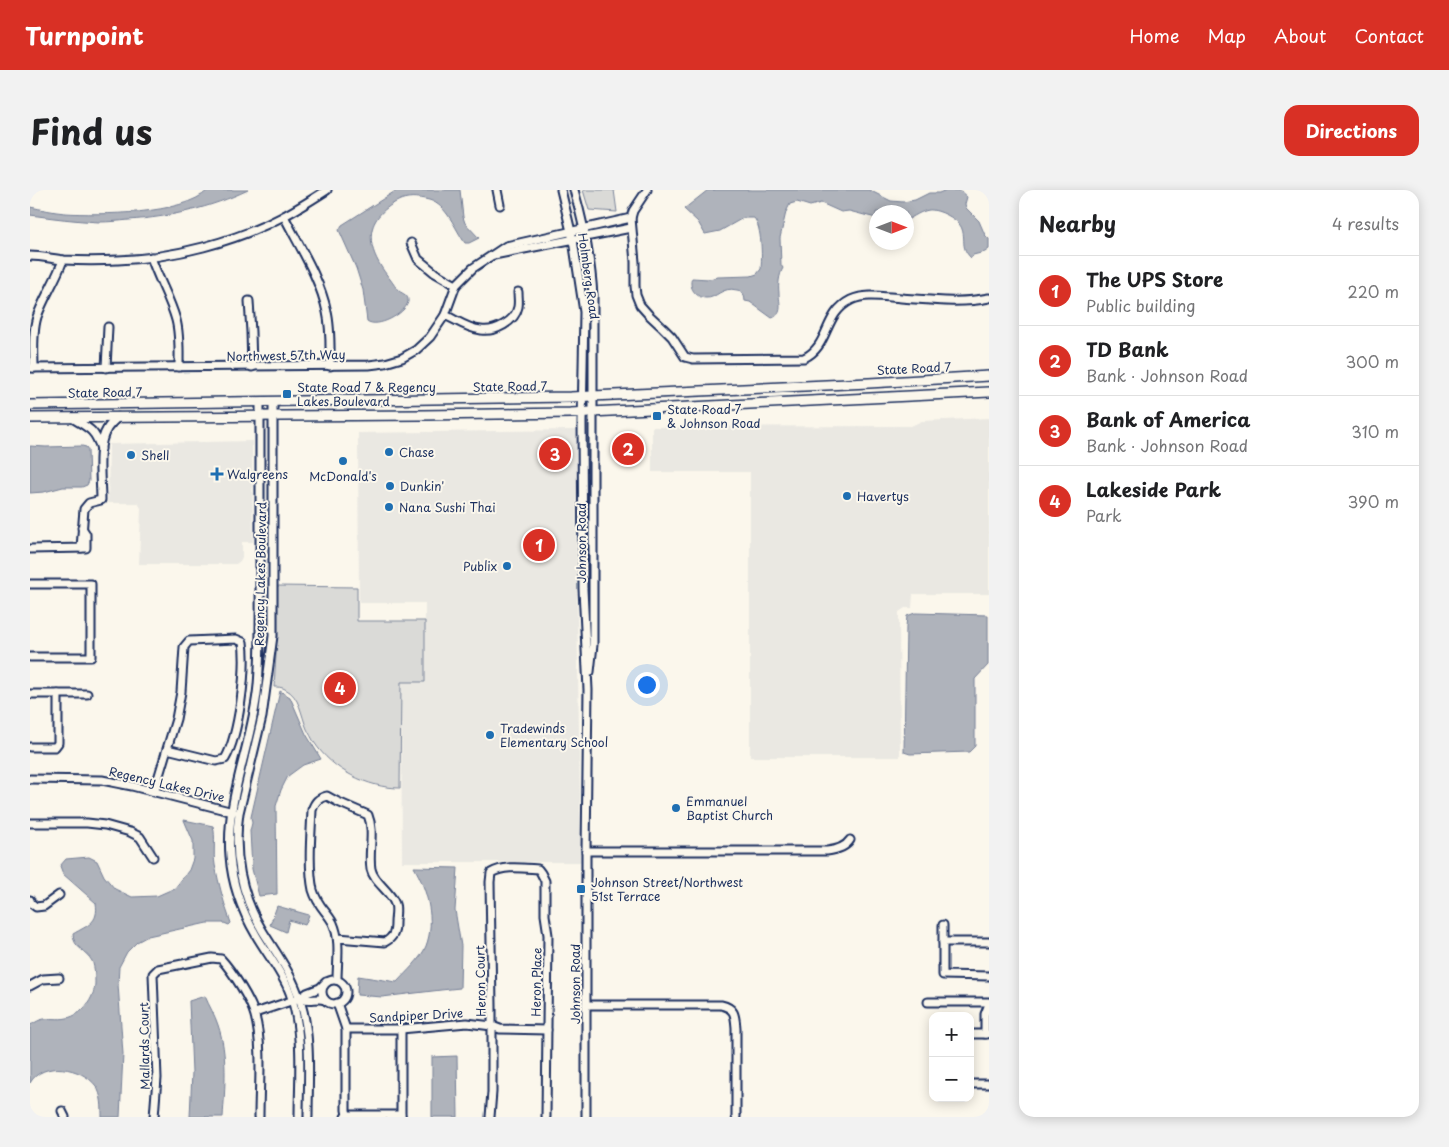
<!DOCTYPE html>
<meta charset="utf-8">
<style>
:root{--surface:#fff;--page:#f2f2f2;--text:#202124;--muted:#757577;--line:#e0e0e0;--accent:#d93025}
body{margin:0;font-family:"Playpen Sans",sans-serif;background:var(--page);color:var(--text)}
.controls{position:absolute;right:15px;bottom:15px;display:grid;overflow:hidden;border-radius:10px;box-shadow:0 2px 12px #0003}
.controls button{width:45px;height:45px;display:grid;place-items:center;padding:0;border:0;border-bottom:1px solid var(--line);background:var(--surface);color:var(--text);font:25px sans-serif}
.compass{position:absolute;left:839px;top:15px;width:45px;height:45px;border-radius:50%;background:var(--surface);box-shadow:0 2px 12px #0003;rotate:90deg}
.you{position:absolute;left:616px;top:494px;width:18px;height:18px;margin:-12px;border:4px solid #fff;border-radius:50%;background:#1a73e8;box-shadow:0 0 0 8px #1a73e833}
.badge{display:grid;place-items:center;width:32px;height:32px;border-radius:50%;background:var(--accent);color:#fff;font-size:16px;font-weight:700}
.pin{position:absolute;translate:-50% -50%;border:2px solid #fff;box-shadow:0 1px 5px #0006}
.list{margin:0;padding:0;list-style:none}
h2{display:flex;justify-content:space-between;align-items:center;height:65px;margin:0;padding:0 20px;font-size:21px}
h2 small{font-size:16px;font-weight:400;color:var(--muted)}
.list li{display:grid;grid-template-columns:32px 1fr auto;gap:15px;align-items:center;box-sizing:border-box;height:70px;padding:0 20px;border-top:1px solid var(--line)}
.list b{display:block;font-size:19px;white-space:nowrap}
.list p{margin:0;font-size:16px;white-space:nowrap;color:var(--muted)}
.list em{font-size:16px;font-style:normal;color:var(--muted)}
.map{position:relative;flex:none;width:959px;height:927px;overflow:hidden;border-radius:15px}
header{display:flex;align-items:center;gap:30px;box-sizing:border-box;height:70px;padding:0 25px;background:var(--accent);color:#fff}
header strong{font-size:24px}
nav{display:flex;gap:28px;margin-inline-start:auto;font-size:18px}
.intro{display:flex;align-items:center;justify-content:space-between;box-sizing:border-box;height:120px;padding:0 30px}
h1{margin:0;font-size:35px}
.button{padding:12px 22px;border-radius:15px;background:var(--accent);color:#fff;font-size:18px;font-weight:700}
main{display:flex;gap:30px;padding:0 30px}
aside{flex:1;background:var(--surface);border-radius:15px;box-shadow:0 2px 12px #0003}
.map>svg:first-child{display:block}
.built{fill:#eae8e2}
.green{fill:#dadad7;stroke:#7a849a}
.water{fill:#afb3bb;stroke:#747e96}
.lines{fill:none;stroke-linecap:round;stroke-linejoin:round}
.minor-casing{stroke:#1b2f5e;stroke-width:11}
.major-casing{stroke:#1b2f5e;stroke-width:12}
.minor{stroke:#fbf7ec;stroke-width:7}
.major{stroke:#fbf7ec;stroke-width:9}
.poi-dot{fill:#1f6fb2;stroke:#fbf7ec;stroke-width:2}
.labels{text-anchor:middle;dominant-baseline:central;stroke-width:4;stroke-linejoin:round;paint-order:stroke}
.street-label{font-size:12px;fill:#1b2f5e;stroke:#fbf7ec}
.poi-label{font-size:12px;fill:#1b2f5e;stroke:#fbf7ec;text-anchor:start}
</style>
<header>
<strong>Turnpoint</strong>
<nav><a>Home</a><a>Map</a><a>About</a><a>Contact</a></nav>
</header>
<div class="intro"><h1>Find us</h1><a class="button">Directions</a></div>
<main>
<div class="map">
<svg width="959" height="927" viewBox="0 0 959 927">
<rect width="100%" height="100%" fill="#fbf7ec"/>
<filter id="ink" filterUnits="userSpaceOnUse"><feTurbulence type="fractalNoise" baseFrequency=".02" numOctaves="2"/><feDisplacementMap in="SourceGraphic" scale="10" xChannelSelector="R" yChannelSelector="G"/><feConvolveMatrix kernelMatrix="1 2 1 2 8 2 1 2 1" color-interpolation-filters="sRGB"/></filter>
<g filter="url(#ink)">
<!-- built -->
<g class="built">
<polygon points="959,228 959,404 883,404 882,418 875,418 869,422 870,567 720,567 720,282 622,282 622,237 881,236 892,231"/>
<polygon points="546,240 547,412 551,672 372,672 371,492 395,492 395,413 329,413 328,243"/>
<polygon points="222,251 223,352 212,352 212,367 210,371 206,374 109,374 111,318 108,313 78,313 79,254"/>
</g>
<!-- green -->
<g class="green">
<polygon points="553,0 584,0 587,22 559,20"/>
<path d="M247,396L327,397V431H395V492H371L370,598C338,598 302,580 284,552C282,548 279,543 277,539C271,525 270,506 255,499C252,497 247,497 244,497L246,465Z"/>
</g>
<!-- water -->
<g class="water">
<path d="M178,0H218C180,18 141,27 99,30C89,31 79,32 69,32C46,31 23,28 0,25V17C11,19 23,22 35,23C69,25 153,25 178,0Z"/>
<path d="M367,0H430L433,27L435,33L449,48L439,53H435C425,39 417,15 399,10C387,7 377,6 366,12C330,32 338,62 360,89C363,93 366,98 369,101C373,104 379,105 378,112C375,124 347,139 337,131L333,100L326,78L309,40L312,35Z"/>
<path d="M678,0H839L861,11L873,12L885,10L899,3H909L916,0H929L937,7L935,14L936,18L949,31L955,45L959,49V59L955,62L943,65L941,68C930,57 936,51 932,39C929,29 908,19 899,20C891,21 883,27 877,30L876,22H846V28L819,21L811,22L791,13L780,16L767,12L760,14L756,22L750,48L751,75L753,78C749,85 748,95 749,103C749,113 754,124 742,128L720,112L715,111C714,105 714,101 707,100C692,96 686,109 676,108C666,108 658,97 662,88L679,89L688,87L721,86L727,84L731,79C732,67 732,37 724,28H713L690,41L675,44L668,32L654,19Z"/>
<polygon points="0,256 16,257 52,256 56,257 58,260 59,291 57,295 52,297 33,297 14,302 0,303"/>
<polygon points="885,423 958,425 958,475 945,489 945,556 939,562 880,564 874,562 876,437 877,426"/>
<polygon points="250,501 260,507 276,544 291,569 273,575 258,586 251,600 246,616 247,704 229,706 222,679 220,641 222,633 221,627"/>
<path d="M154,630L183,636C186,646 183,663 185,675C189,695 194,714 201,733L199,735L194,733H177L118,746L107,752L97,762L89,777L88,794L93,864L90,927H72C72,917 72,905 66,896C52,877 13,870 0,893V835C3,834 7,831 10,830C19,827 29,830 37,828C52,825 64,809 65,794C65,787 65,777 62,771C56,760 43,758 43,744C58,735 69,733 66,713L33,684L30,676L36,669L59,667L67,671L74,686L85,699L102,707L127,706L145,698L159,680L163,669V651Z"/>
<path d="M384,677L428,678L425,720L431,756L430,798L411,800L352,807L327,805L328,786L367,792C377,781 391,769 396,756C406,730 397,699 384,677Z"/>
<polygon points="247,716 279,725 275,735 259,730 256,742 240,735"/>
<path d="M175,806C179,816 185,825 188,835C198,864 195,897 193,927H160L162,882L159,811Z"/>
<polygon points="427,866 428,927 402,927 402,867"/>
</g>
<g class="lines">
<defs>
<g id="minor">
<polyline points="467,0 470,15"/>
<polyline points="531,0 543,50 554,122 552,232 553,399 558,500 556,661 556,927"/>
<path d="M544,0C554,35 561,70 563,106V455L560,482"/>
<path d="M617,0L603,21L601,28L605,72V96L606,105L610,115L618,124L633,138L642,147L655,167L663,169L774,168C800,156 793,124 821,110C836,103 854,107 871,108C900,110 930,114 959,108"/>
<path d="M254,26C269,56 290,88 297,122C301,139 300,158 300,176"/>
<polyline points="381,53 388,69 405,83 426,95"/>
<polyline points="464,65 601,38"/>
<path d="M0,66C12,66 23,69 34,70C52,71 70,71 88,70C143,68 205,52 254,26C269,18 283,9 297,0"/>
<path d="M121,67C128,89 140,108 146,130C150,145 149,162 149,177"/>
<polyline points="219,111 221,142 222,177"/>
<path d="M415,125C426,130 438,139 451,140C465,142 485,132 488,117C489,112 488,107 488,102"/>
<polyline points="0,178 339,175 355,173 372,168 386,160 400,147 415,125 426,95 443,78 476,56 601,28"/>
<path d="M4,178C4,162 2,143 7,127C14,107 26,90 33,70"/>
<polyline points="76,178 78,137"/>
<path d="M230,212C230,269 230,325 230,382C230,420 231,458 228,495C223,553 195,608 200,666C202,694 212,721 226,745C237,764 252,782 260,803C274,843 269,886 269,927"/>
<path d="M243,212V446L232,527L209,623C203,663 211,705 232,740C246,763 262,784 270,810C282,847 278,889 278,927"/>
<path d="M42,228C59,238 65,240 71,259"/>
<path d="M51,358L54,319L59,313L71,310C71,290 66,256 77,239C80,234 84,231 88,227"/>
<polyline points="0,359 56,358 56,344 52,338"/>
<polyline points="0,394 61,394 61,467 0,467"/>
<polyline points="0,504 57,504"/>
<polyline points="0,557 25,557 28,553 28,504"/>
<polyline points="0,589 72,590 102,596 203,622"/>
<path d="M124,602L146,529L151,502L154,457L159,451L206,449L213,452C217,480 209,545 195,569L186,571L137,559"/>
<polyline points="0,633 57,633 75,635 100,642 110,647 123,667"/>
<path d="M556,661H797C806,660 815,658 820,650"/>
<polyline points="0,710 1,713 6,717 14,716 29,705"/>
<polyline points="913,735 913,752"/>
<polyline points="959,752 913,752 913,785 959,786"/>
<path d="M307,790C307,771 311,751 303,733C296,720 288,717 283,700C278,677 281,644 282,620C285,612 288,608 297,606L308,612L338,625C345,642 338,661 341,679C344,693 360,700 365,714C367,719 365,727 365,733C365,742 364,747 355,752L308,748"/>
<circle cx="304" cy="802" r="12"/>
<polyline points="0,796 13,789 29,788"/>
<path d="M272,808C280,812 287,807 295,810"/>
<polyline points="898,812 959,812"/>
<polyline points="307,813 316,839 316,920 317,925"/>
<path d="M556,815H691C705,818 705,825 706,838V927"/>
<polyline points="225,823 270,808 277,803 290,798 296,792"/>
<polyline points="316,839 371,839 437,833 462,836 470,839 517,840"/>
<polyline points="371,839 371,927"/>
<polyline points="940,844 957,844"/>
<polyline points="955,844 955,824 959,814"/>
<polyline points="940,894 959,894"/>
<polyline points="32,921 35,927"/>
<path d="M124,927L127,888L123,784L128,779L182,768L191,769C202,781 221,810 225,826C233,855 229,896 229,927"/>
<polyline points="315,927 317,925 371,925"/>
<path d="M460,927L462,902V816L460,692L461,683C474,675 493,678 508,679L511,683L515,691V725L518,745L516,927"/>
</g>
<g id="major">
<polyline points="0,215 541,207 839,193 959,186"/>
<polyline points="0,228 392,225 541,223 959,202"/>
</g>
</defs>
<!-- minor casing -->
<use href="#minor" class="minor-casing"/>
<!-- major casing -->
<use href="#major" class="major-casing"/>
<!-- minor -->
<use href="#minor" class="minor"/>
<!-- major -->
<use href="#major" class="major"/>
</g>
</g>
<!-- markers -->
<g class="poi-dot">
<rect x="252" y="199" width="10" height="10" rx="2.5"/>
<rect x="622" y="221" width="10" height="10" rx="2.5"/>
<circle cx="359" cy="262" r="5"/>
<circle cx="101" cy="265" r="5"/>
<circle cx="313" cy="271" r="5"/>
<path d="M184.5 276.5h5v5h5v5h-5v5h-5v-5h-5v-5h5z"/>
<circle cx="360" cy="296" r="5"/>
<circle cx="817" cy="306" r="5"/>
<circle cx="359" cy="317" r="5"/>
<circle cx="477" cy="376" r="5"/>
<circle cx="460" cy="545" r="5"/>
<circle cx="646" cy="618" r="5"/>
<rect x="546" y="694" width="10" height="10" rx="2.5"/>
</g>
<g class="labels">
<!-- street labels -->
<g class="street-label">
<text transform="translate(559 86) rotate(82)">Holmberg Road</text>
<text transform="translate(256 165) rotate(-1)">Northwest 57th Way</text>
<text transform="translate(884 178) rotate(-3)">State Road 7</text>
<text transform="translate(480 196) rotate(-1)">State Road 7</text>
<text transform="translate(75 202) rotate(-1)">State Road 7</text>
<text transform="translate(551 353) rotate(-90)">Johnson Road</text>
<text transform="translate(230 384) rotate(-89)">Regency Lakes Boulevard</text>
<text transform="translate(137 594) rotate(13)">Regency Lakes Drive</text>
<text transform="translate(450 791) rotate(-91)">Heron Court</text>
<text transform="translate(506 792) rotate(-89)">Heron Place</text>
<text transform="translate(545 794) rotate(-90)">Johnson Road</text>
<text transform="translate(386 825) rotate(-3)">Sandpiper Drive</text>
<text transform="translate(114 856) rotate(-91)">Mallards Court</text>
</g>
<!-- poi labels -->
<g class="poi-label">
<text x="267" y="197">State Road 7 &amp; Regency<tspan x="267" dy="14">Lakes Boulevard</tspan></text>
<text x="637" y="219">State Road 7<tspan x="637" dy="14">&amp; Johnson Road</tspan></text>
<text x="369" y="262">Chase</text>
<text x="111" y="265">Shell</text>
<text x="197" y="284">Walgreens</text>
<text x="313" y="286" text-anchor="middle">McDonald's</text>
<text x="370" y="296">Dunkin'</text>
<text x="827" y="306">Havertys</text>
<text x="369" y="317">Nana Sushi Thai</text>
<text x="467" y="376" text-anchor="end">Publix</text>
<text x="470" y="538">Tradewinds<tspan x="470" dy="14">Elementary School</tspan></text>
<text x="656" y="611">Emmanuel<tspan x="656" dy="14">Baptist Church</tspan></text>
<text x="561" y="692">Johnson Street/Northwest<tspan x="561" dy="14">51st Terrace</tspan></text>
</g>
</g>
</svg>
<div class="controls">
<button>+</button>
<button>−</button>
</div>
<svg class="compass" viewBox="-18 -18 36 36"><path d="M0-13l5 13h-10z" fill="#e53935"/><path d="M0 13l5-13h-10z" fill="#757577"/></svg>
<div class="you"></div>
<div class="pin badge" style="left:509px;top:355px">1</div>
<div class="pin badge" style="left:598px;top:259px">2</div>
<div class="pin badge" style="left:525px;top:264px">3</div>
<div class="pin badge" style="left:310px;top:498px">4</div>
</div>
<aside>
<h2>Nearby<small>4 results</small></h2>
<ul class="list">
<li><span class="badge">1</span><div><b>The UPS Store</b><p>Public building</p></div><em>220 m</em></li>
<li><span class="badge">2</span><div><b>TD Bank</b><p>Bank · Johnson Road</p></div><em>300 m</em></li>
<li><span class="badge">3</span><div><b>Bank of America</b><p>Bank · Johnson Road</p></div><em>310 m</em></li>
<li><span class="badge">4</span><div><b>Lakeside Park</b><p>Park</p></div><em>390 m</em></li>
</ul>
</aside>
</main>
